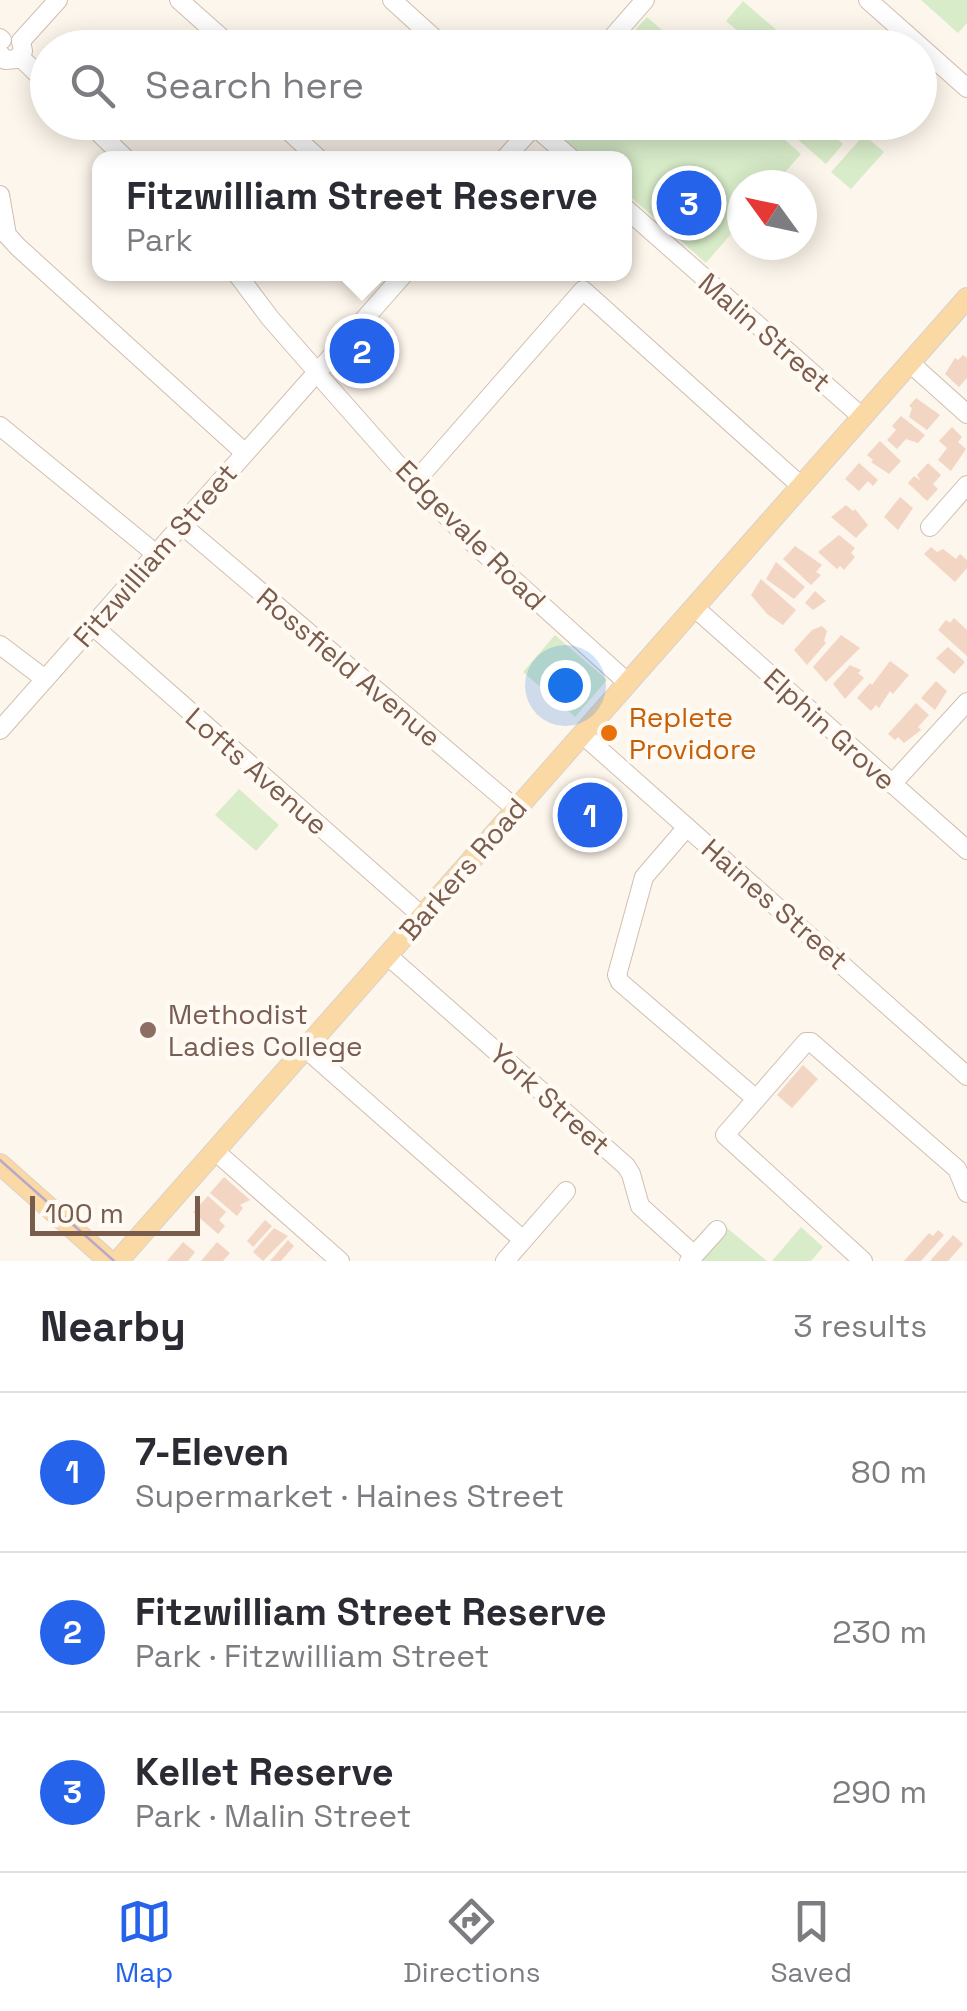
<!DOCTYPE html>
<meta charset="utf-8">
<style>
:root{--surface:#fff;--page:#f7f7f7;--text:#2b2b33;--muted:#7c7c81;--line:#e1e1e2;--accent:#2563eb}
body{margin:0;font-family:"Space Grotesk",sans-serif;background:var(--page);color:var(--text)}
.compass{position:absolute;left:727px;top:170px;width:90px;height:90px;border-radius:50%;background:var(--surface);box-shadow:0 5px 25px #0003;rotate:303deg}
.scale{position:absolute;left:30px;bottom:25px;width:170px;box-sizing:border-box;padding-left:10px;border:5px solid #7a5c4d;border-top:0;font-size:28px;line-height:35px;white-space:nowrap;color:#7a5c4d;-webkit-text-stroke:8px #fffaf3;paint-order:stroke}
.you{position:absolute;left:565px;top:685px;width:35px;height:35px;margin:-25px;border:8px solid #fff;border-radius:50%;background:#1a73e8;box-shadow:0 0 0 15px #1a73e833}
.badge{display:grid;place-items:center;width:65px;height:65px;border-radius:50%;background:var(--accent);color:#fff;font-size:32px;font-weight:700}
.pin{position:absolute;translate:-50% -50%;border:5px solid #fff;box-shadow:0 2px 10px #0006}
.popup{position:absolute;left:92px;top:151px;width:540px;height:130px;box-sizing:border-box;display:grid;place-content:center;border-radius:20px;background:var(--surface);filter:drop-shadow(0 2px 8px #0005);font-size:32px;white-space:nowrap;color:var(--muted)}
.popup b{font-size:38px;color:var(--text)}
.popup::after{content:'';position:absolute;left:50%;top:100%;margin-left:-20px;border:20px solid transparent;border-top-color:var(--surface)}
.list{margin:0;padding:0;list-style:none}
h2{display:flex;justify-content:space-between;align-items:center;height:130px;margin:0;padding:0 40px;font-size:42px}
h2 small{font-size:32px;font-weight:400;color:var(--muted)}
.list li{display:grid;grid-template-columns:65px 1fr auto;gap:30px;align-items:center;box-sizing:border-box;height:160px;padding:0 40px;border-top:2px solid var(--line)}
.list b{display:block;font-size:38px;white-space:nowrap}
.list p{margin:0;font-size:32px;white-space:nowrap;color:var(--muted)}
.list em{font-size:32px;font-style:normal;color:var(--muted)}
.icon{flex:none;width:55px;height:55px;fill:none;stroke:currentColor;stroke-width:2;stroke-linecap:round;stroke-linejoin:round}
.map{position:relative;flex:none;width:967px;height:1261px;overflow:hidden}
.search{position:absolute;background:var(--surface);box-shadow:0 5px 25px #0003;left:30px;right:30px;top:30px;height:110px;display:flex;align-items:center;gap:25px;box-sizing:border-box;padding:0 35px;border-radius:55px;color:var(--muted);font-size:38px}
.sheet{height:610px;background:var(--surface)}
nav{display:flex;justify-content:space-around;align-items:center;box-sizing:border-box;height:140px;border-top:2px solid var(--line);background:var(--surface);font-size:28px;color:var(--muted)}
nav a{display:grid;justify-items:center;gap:5px}
nav .on{color:var(--accent)}
.map>svg:first-child{display:block}
.green{fill:#d8ecc9}
.building{fill:#f3d5c3}
.lines{fill:none;stroke-linecap:round;stroke-linejoin:round}
.minor-casing{stroke:#d1beb0;stroke-width:20}
.major-casing{stroke:#dad1cd;stroke-width:22}
.minor{stroke:#fff;stroke-width:18}
.major{stroke:#fbd9a5;stroke-width:20}
.tram{stroke:#b9a8c9;stroke-width:2.5}
.food-dot{fill:#e8710a;stroke:#fffaf3;stroke-width:4}
.education-dot{fill:#8d6e63;stroke:#fffaf3;stroke-width:4}
.labels{text-anchor:middle;dominant-baseline:central;stroke-width:9;stroke-linejoin:round;paint-order:stroke}
.street-label{font-size:28px;fill:#7a5c4d;stroke:#fffaf3}
.food-label{font-size:28px;fill:#c56008;stroke:#fffaf3;text-anchor:start}
.education-label{font-size:28px;fill:#785e54;stroke:#fffaf3;text-anchor:start}
</style>
<div class="map">
<svg width="967" height="1261" viewBox="0 0 967 1261">
<rect width="100%" height="100%" fill="#fdf6ec"/>
<!-- green -->
<g class="green">
<polygon points="921,0 967,0 967,23 958,33"/>
<polygon points="743,1 781,34 769,47 756,47 726,21"/>
<polygon points="647,17 681,47 620,47"/>
<polygon points="796,122 819,123 843,144 826,164 788,131"/>
<polygon points="554,123 766,123 801,154 774,185 742,185 742,221 706,263 625,192 624,158 585,158 549,128"/>
<polygon points="864,135 884,152 851,189 831,172"/>
<polygon points="374,323 389,336 346,385 336,374 335,367"/>
<polygon points="555,635 607,680 575,717 523,672"/>
<polygon points="239,789 279,825 256,851 215,815"/>
<polygon points="801,1227 823,1247 811,1261 772,1261"/>
<polygon points="727,1228 767,1261 697,1261"/>
</g>
<!-- building -->
<g class="building">
<polygon points="963,355 967,358 967,378 959,387 945,374 955,358 958,360"/>
<polygon points="916,398 940,415 927,430 909,417 912,408 909,406"/>
<polygon points="901,416 925,435 918,443 906,439 897,449 887,440 896,430 892,426"/>
<polygon points="952,427 962,437 958,442 966,449 951,471 938,460 947,448 939,441"/>
<polygon points="880,441 901,461 889,474 871,462 873,460 867,455"/>
<polygon points="859,463 878,480 873,486 868,481 859,491 845,479"/>
<polygon points="928,463 941,475 933,484 938,489 927,501 908,483 914,476 921,481 917,475"/>
<polygon points="900,497 913,508 898,530 884,517"/>
<polygon points="846,505 853,511 855,509 868,525 856,538 831,517"/>
<polygon points="839,535 855,548 851,553 855,557 844,570 840,566 837,569 818,552"/>
<polygon points="795,546 822,565 816,572 821,575 811,585 783,559"/>
<polygon points="931,547 937,552 943,549 956,559 960,554 967,560 967,568 955,582 924,554"/>
<polygon points="776,562 805,587 794,599 766,579"/>
<polygon points="761,579 796,610 783,625 767,614 751,595"/>
<polygon points="815,591 826,601 813,610 805,603"/>
<polygon points="954,618 967,630 967,656 938,630 946,620 950,623"/>
<polygon points="822,626 827,631 824,641 826,643 807,665 794,650 812,630"/>
<polygon points="841,635 860,648 826,682 813,667"/>
<polygon points="948,647 965,662 954,674 936,658"/>
<polygon points="890,661 909,675 893,694 890,691 879,708 876,705 871,711 857,698 870,683 872,685"/>
<polygon points="850,665 861,670 858,673 864,678 845,699 833,684"/>
<polygon points="936,681 947,691 935,710 921,698"/>
<polygon points="916,703 929,715 918,727 921,730 904,743 898,737 895,740 888,734"/>
<polygon points="565,797 582,813 589,803 606,816 598,825 593,822 585,831 556,806"/>
<polygon points="803,1065 818,1079 792,1108 777,1095"/>
<polygon points="224,1177 250,1200 240,1205 243,1208 237,1216 210,1193"/>
<polygon points="208,1196 226,1212 219,1220 225,1226 218,1234 193,1212"/>
<polygon points="265,1220 272,1226 253,1247 247,1241"/>
<polygon points="274,1228 288,1236 263,1261 253,1252"/>
<polygon points="938,1230 944,1235 921,1261 904,1261 929,1233 933,1236"/>
<polygon points="953,1235 963,1244 948,1261 930,1261"/>
<polygon points="288,1240 294,1246 281,1261 270,1261"/>
<polygon points="183,1242 195,1252 188,1261 167,1261"/>
<polygon points="217,1242 230,1253 223,1261 201,1261"/>
</g>
<g class="lines">
<defs>
<g id="minor">
<polyline points="179,0 233,48"/>
<polyline points="392,0 445,48"/>
<polyline points="868,0 967,88"/>
<polyline points="0,38 2,40"/>
<polyline points="21,41 58,0"/>
<polyline points="603,48 645,0"/>
<polyline points="0,54 5,60 17,59 23,51 21,41"/>
<polyline points="20,57 48,84"/>
<polyline points="88,122 125,158"/>
<polyline points="279,122 318,158"/>
<polyline points="542,133 571,158"/>
<polyline points="505,158 527,134"/>
<polyline points="0,195 7,235 18,247 245,453"/>
<polyline points="624,207 862,417"/>
<polyline points="237,274 270,318 312,366"/>
<polyline points="910,363 967,414"/>
<polyline points="323,366 404,274"/>
<polyline points="323,380 414,483 474,544 627,682"/>
<polyline points="0,426 156,554"/>
<polyline points="414,483 583,290 801,486"/>
<polyline points="182,525 516,809"/>
<polyline points="930,527 967,485"/>
<polyline points="694,607 967,850"/>
<polyline points="93,626 422,916"/>
<polyline points="0,645 45,679"/>
<polyline points="0,730 311,379"/>
<polyline points="582,734 967,1076"/>
<polyline points="892,784 967,702"/>
<polyline points="687,827 644,877 617,975 620,982 755,1098"/>
<polyline points="387,955 626,1166 631,1174 640,1206 694,1255"/>
<polyline points="305,1048 523,1240"/>
<polyline points="215,1151 340,1261"/>
<polyline points="505,1261 566,1191"/>
<polyline points="689,1261 717,1230"/>
<polyline points="863,1261 725,1135 806,1042 811,1042 957,1169 967,1193"/>
</g>
<g id="major">
<polyline points="0,1164 109,1261"/>
<polyline points="118,1261 967,298"/>
</g>
</defs>
<!-- minor casing -->
<use href="#minor" class="minor-casing"/>
<!-- major casing -->
<use href="#major" class="major-casing"/>
<!-- minor -->
<use href="#minor" class="minor"/>
<!-- major -->
<use href="#major" class="major"/>
<!-- tram -->
<polyline class="tram" points="0,1160 114,1261"/>
</g>
<!-- markers -->
<circle class="food-dot" cx="609" cy="733" r="10"/>
<circle class="education-dot" cx="148" cy="1030" r="10"/>
<g class="labels">
<!-- street labels -->
<g class="street-label">
<text transform="translate(765 332) rotate(41)">Malin Street</text>
<text transform="translate(471 535) rotate(45)">Edgevale Road</text>
<text transform="translate(155 555) rotate(-49)">Fitzwilliam Street</text>
<text transform="translate(349 667) rotate(40)">Rossfield Avenue</text>
<text transform="translate(830 729) rotate(42)">Elphin Grove</text>
<text transform="translate(257 771) rotate(41)">Lofts Avenue</text>
<text transform="translate(463 869) rotate(-49)">Barkers Road</text>
<text transform="translate(775 904) rotate(41)">Haines Street</text>
<text transform="translate(550 1099) rotate(42)">York Street</text>
</g>
<!-- food labels -->
<g class="food-label">
<text x="629" y="717">Replete<tspan x="629" dy="32">Providore</tspan></text>
</g>
<!-- education labels -->
<g class="education-label">
<text x="168" y="1014">Methodist<tspan x="168" dy="32">Ladies College</tspan></text>
</g>
</g>
</svg>
<svg class="compass" viewBox="-18 -18 36 36"><path d="M0-13l5 13h-10z" fill="#e53935"/><path d="M0 13l5-13h-10z" fill="#7c7c81"/></svg>
<div class="scale">100 m</div>
<div class="you"></div>
<div class="pin badge" style="left:590px;top:815px">1</div>
<div class="pin badge" style="left:362px;top:351px">2</div>
<div class="popup"><b>Fitzwilliam Street Reserve</b>Park</div>
<div class="pin badge" style="left:689px;top:203px">3</div>
<div class="search"><svg class="icon" aria-label="search" viewBox="0 0 24 24"><circle cx="10" cy="10" r="6"/><path d="M15 15l6 6"/></svg>Search here</div>
</div>
<section class="sheet">
<h2>Nearby<small>3 results</small></h2>
<ul class="list">
<li><span class="badge">1</span><div><b>7-Eleven</b><p>Supermarket · Haines Street</p></div><em>80 m</em></li>
<li><span class="badge">2</span><div><b>Fitzwilliam Street Reserve</b><p>Park · Fitzwilliam Street</p></div><em>230 m</em></li>
<li><span class="badge">3</span><div><b>Kellet Reserve</b><p>Park · Malin Street</p></div><em>290 m</em></li>
</ul>
</section>
<nav>
<a class="on"><svg class="icon" aria-label="map" viewBox="0 0 24 24"><path d="M3 6l6-2 6 2 6-2v14l-6 2-6-2-6 2zM9 4v14M15 6v14"/></svg>Map</a>
<a><svg class="icon" aria-label="directions" viewBox="0 0 24 24"><path d="M12 3l9 9-9 9-9-9zM9 14v-3h6M13 9l2 2-2 2"/></svg>Directions</a>
<a><svg class="icon" aria-label="saved" viewBox="0 0 24 24"><path d="M7 4h10v16l-5-4-5 4z"/></svg>Saved</a>
</nav>
